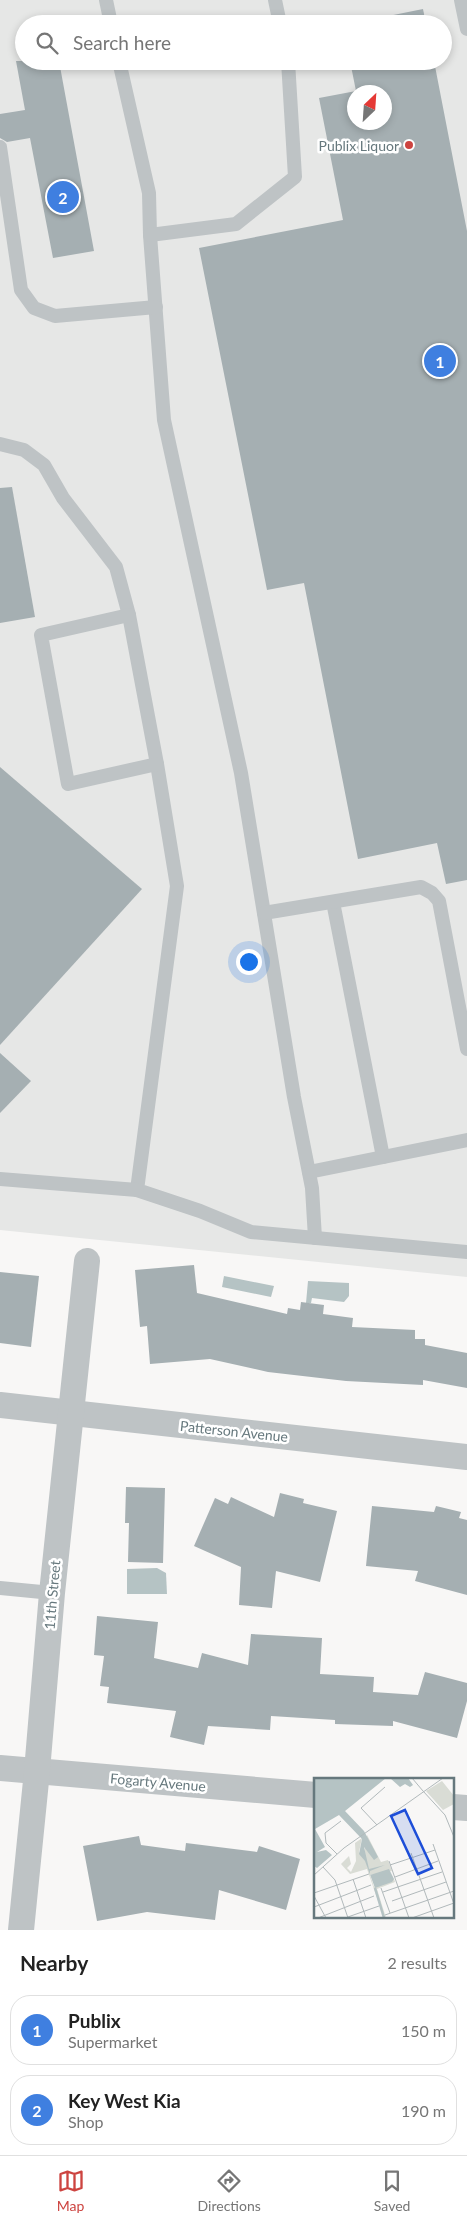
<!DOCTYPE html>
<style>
:root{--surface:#fff;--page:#f2f2f2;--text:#222;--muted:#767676;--line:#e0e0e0;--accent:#cd4440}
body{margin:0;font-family:Lato,sans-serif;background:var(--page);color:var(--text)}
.compass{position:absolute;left:347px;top:85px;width:45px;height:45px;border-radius:50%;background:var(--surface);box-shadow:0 2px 8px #0003;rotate:25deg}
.you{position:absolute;left:248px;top:961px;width:18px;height:18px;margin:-12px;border:4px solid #fff;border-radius:50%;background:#1a73e8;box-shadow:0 0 0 8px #1a73e833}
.badge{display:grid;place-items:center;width:32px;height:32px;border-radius:50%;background:var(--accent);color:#fff;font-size:16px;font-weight:700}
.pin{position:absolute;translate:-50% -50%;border:2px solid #fff;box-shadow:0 1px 5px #0006}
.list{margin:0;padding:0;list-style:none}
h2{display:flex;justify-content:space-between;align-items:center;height:65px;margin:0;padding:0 20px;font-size:21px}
h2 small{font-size:16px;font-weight:400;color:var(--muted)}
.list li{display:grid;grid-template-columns:32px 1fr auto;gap:15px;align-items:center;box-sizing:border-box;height:70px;margin:0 10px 10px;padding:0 10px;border:1px solid var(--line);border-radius:20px}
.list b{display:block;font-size:19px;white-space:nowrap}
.list p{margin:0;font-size:16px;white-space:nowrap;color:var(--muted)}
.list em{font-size:16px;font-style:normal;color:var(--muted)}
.icon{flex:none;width:28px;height:28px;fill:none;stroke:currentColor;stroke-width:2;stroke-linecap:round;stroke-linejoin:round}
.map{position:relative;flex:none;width:467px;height:1930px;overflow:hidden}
.search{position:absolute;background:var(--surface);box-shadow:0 2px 8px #0003;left:15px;right:15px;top:15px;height:55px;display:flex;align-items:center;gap:12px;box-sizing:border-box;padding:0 18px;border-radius:28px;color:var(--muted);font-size:19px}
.sheet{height:225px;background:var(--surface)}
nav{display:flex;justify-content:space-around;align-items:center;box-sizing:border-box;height:70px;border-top:1px solid var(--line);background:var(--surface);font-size:14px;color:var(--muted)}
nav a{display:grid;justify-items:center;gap:2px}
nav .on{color:var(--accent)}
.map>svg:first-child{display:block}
.built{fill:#e6e7e6;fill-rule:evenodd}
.water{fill:#b5c3c4}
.building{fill:#a5afb2;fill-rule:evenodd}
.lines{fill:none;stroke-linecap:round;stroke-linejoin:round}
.service{stroke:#bec3c5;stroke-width:14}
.minor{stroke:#bec3c5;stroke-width:26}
.poi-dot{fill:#cd4440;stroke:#fff;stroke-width:2}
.labels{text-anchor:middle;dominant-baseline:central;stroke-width:5;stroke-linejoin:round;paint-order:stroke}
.poi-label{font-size:14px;fill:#66787d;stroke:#fff;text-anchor:end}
.street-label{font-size:14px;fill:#66787d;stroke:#fff}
.inset-river{fill:none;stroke:#b5c3c4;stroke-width:2.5}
.inset-road{fill:none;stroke:#b1b9bb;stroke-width:1}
.view{fill:#1d4ed8;fill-opacity:0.15;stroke:#1d4ed8;stroke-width:2.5}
.inset-edge{fill:none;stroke:#66787d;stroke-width:2.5}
</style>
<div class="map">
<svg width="467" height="1930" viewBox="0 0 467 1930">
<rect width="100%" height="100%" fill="#f8f7f6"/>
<!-- built -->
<path class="built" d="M0,0H467V1277L0,1230ZM24,24H443V61H24ZM354,92H384V122H354Z"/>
<!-- water -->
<g class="water">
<polygon points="224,1276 274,1286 271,1297 222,1287"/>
<polygon points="308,1281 349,1283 349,1296 344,1302 312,1298 311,1303 306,1303"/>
<polygon points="157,1568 166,1573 167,1594 127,1594 127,1569"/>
</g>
<!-- building -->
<g class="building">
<polygon points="423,9 426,24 349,24"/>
<polygon points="16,61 59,61 94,251 53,258 30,138 7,142 0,138 0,114 25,110"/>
<path d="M350,61H434L467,231V880L446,884L437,843L358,859L304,583L267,590L199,248L343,220L319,98L356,91ZM354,92H384V122H354Z"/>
<polygon points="12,487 35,617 0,623 0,488"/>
<polygon points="0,767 142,889 0,1045"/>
<polygon points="0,1053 31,1081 0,1113"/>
<polygon points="194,1265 197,1293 287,1314 288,1308 300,1310 301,1302 324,1305 323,1314 353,1318 352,1327 415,1330 415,1339 425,1339 425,1345 467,1353 467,1388 423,1380 423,1385 346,1381 268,1372 210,1359 150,1364 147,1326 140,1327 135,1270"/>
<polygon points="0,1272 39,1276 31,1347 0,1343"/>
<polygon points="126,1487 165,1488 163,1563 128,1562 129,1523 125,1523"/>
<polygon points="280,1493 304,1499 303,1503 337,1511 320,1582 276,1571 272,1608 239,1605 241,1567 194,1546 215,1498 228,1504 231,1497 274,1517"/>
<polygon points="372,1506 434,1512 436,1506 461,1512 459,1518 467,1520 467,1595 415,1581 418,1571 366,1566"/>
<polygon points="97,1616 158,1622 154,1658 198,1668 202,1653 248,1665 251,1634 322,1638 320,1674 374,1677 373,1692 418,1695 425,1672 467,1683 467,1701 457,1738 393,1721 393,1726 335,1724 335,1720 271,1716 270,1730 208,1726 204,1745 170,1737 176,1711 107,1703 109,1687 100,1686 104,1656 94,1655"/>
<polygon points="139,1836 141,1845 185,1851 186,1843 257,1852 259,1846 300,1859 286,1910 219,1890 215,1920 147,1912 97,1921 83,1846"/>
</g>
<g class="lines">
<!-- service -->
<g class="service">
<polyline points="106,0 111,24"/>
<polyline points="275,0 280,24"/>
<polyline points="461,0 467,29"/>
<polyline points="119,61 149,193 150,235 164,420 241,773 294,1097 312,1188 315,1238"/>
<polyline points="0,147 21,290 34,308 55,316 156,307"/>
<polyline points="150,235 236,224 295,177 288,61"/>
<polyline points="0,444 24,450 44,465 63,498 116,567 129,615 157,764 177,886 137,1190 200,1211 251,1232 467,1252"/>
<polyline points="129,615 41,635 68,784 157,764"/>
<polyline points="333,902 383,1157"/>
<polyline points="264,913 421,887 432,893 439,901 467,1049"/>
<polyline points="309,1172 467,1140"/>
<polyline points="0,1179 137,1190"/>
<polyline points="0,1588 52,1593"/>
</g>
<!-- minor -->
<g class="minor">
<polyline points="0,1405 467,1457"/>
<polyline points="0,1768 316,1795"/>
<polyline points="453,1807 467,1808"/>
<polyline points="21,1930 37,1771 52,1593 87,1261"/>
</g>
</g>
<!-- markers -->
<circle class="poi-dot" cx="409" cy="145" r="5"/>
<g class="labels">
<!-- poi labels -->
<g class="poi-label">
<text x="399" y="145">Publix Liquor</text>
</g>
<!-- street labels -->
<g class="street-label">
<text transform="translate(234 1431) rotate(6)">Patterson Avenue</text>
<text transform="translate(52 1595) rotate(-85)">11th Street</text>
<text transform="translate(158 1782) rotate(5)">Fogarty Avenue</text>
</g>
</g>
<!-- overview -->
<g transform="translate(314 1778)">
<rect width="140" height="140" fill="#f8f7f6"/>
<path d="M128,3L140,18V26L129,32L112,13ZM53,57L67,84L74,82L78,93L56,97L60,109L80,101L81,104L63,111L72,140H70L53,91L36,96L27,86L35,78L37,86L33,90L37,94L42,83L41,65L48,60L45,74L49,79Z" fill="#d9dcd5"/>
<path d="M0,0H72L31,33L50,53L64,79L60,82L50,69L55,91L71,87L56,93V97L75,91L80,101L78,104L61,110L51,83L45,76L48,61L25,37L1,51L11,69L3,74L12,72L18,77L3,90L0,88ZM76,0H94L99,7L96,9L91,6L86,9Z" fill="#b5c3c4"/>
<path class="inset-river" d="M61,110L70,140"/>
<path class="inset-road" d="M98,0L109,13M109,13L131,37L140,59M63,47L47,30L71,9M119,66L140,126M97,75L120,140M23,76L12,65L11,55L27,43M75,83L95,140M76,87L121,72M9,89L21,102L34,140M0,97L30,70L129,0M81,99L124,83M39,101L52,140M67,110L76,135M69,114L128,94M0,115L55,96M0,118L12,140M78,123L132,104M0,129L57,107M71,137L140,113M4,140L60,118M31,140L65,128M98,140L140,125"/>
<path class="view" d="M91,32L118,90L104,96L77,38Z"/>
<rect width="140" height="140" class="inset-edge"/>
</g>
</svg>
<svg class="compass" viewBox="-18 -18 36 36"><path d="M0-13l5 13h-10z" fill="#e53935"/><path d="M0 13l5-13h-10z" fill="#767676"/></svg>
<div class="you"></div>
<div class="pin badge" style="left:440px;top:361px;background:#3f7fe0">1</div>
<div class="pin badge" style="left:63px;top:197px;background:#3f7fe0">2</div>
<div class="search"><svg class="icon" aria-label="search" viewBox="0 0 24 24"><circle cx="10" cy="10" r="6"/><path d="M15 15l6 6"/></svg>Search here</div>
</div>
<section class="sheet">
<h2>Nearby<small>2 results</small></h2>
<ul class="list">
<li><span class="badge" style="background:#3f7fe0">1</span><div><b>Publix</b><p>Supermarket</p></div><em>150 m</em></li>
<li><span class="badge" style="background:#3f7fe0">2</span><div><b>Key West Kia</b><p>Shop</p></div><em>190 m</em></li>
</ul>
</section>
<nav>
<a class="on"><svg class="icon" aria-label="map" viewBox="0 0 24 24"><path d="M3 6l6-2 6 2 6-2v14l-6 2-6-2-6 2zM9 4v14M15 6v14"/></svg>Map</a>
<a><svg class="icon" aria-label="directions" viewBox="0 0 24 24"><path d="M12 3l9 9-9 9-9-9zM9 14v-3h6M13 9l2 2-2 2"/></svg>Directions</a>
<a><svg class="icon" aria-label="saved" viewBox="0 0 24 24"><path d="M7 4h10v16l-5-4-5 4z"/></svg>Saved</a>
</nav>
